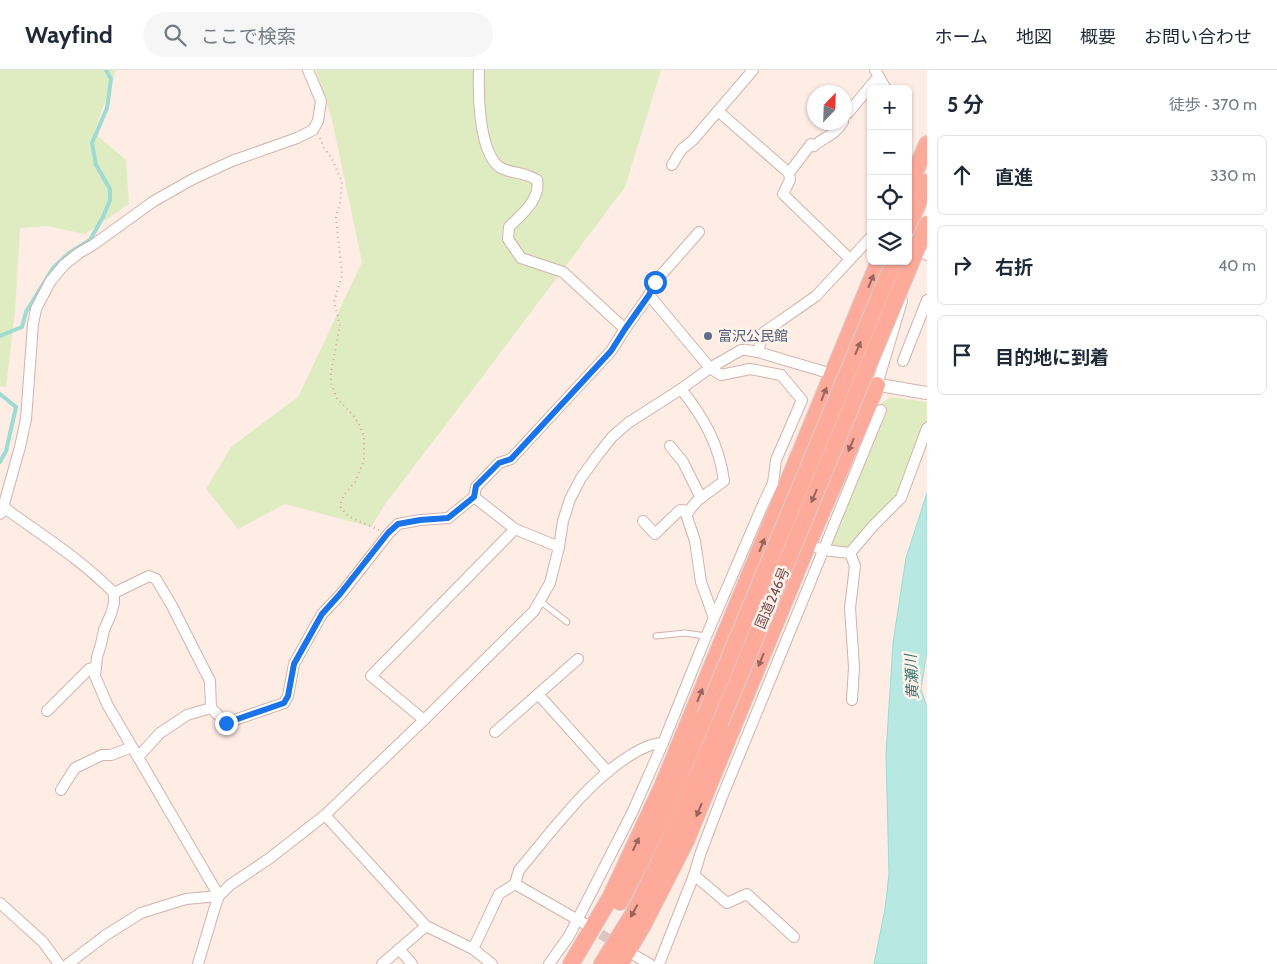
<!DOCTYPE html>
<html lang="ja">
<meta charset="utf-8">
<style>
:root{--surface:#fff;--page:#f6f6f7;--text:#1f2937;--muted:#747a83;--line:#e0e1e3}
body{margin:0;font-family:Cabin,"Noto Sans JP",sans-serif;background:var(--page);color:var(--text)}
.controls{position:absolute;right:15px;top:15px;display:grid;overflow:hidden;border-radius:8px;box-shadow:0 1px 4px #0004}
.controls button{width:45px;height:45px;display:grid;place-items:center;padding:0;border:0;border-bottom:1px solid var(--line);background:var(--surface);color:var(--text);font:25px sans-serif}
.compass{position:absolute;left:807px;top:15px;width:45px;height:45px;border-radius:50%;background:var(--surface);box-shadow:0 1px 4px #0004;rotate:23deg}
.stop{position:absolute;width:15px;height:15px;margin:-11px;border:4px solid #1a73e8;border-radius:50%;background:#fff}
.stop.end{background:#1a73e8;border-color:#fff;box-shadow:0 1px 5px #0008}
.list{margin:0;padding:0;list-style:none}
h2{display:flex;justify-content:space-between;align-items:center;height:65px;margin:0;padding:0 20px;font-size:21px}
h2 small{font-size:16px;font-weight:400;color:var(--muted)}
.list li{display:grid;grid-template-columns:32px 1fr auto;gap:15px;align-items:center;box-sizing:border-box;height:80px;margin:0 10px 10px;padding:0 10px;border:1px solid var(--line);border-radius:8px}
.list b{display:block;font-size:19px;white-space:nowrap}
.list em{font-size:16px;font-style:normal;color:var(--muted)}
.icon{flex:none;width:28px;height:28px;fill:none;stroke:currentColor;stroke-width:2;stroke-linecap:round;stroke-linejoin:round}
.map{position:relative;flex:none;width:927px;height:894px;overflow:hidden}
header{display:flex;align-items:center;gap:30px;box-sizing:border-box;height:70px;padding:0 25px;background:var(--surface);border-bottom:1px solid var(--line)}
header strong{font-size:24px}
nav{display:flex;gap:28px;margin-inline-start:auto;font-size:18px}
.search{width:350px;height:45px;background:var(--page);display:flex;align-items:center;gap:12px;box-sizing:border-box;padding:0 18px;border-radius:28px;color:var(--muted);font-size:19px}
main{display:flex}
aside{flex:1;background:var(--surface)}
.map>svg:first-child{display:block}
.green{fill:#dfecc2}
.water{fill:#b8e8e2;stroke:#9ddbd3}
.lines{fill:none;stroke-linecap:round;stroke-linejoin:round}
.stream{stroke:#9ddbd3;stroke-width:4}
.minor-tunnel{stroke:#dcc5be;stroke-width:10;stroke-dasharray:10 5;stroke-linecap:butt}
.service-casing{stroke:#d2b3ac;stroke-width:7}
.minor-casing{stroke:#d2b3ac;stroke-width:12}
.tertiary-casing{stroke:#d2b3ac;stroke-width:14}
.trunk-casing{stroke:#d9cdcc;stroke-width:18}
.path{stroke:#daa49d;stroke-width:2;stroke-dasharray:1 4;stroke-linecap:butt}
.service{stroke:#fff;stroke-width:5}
.minor{stroke:#fff;stroke-width:10}
.tertiary{stroke:#fff;stroke-width:12}
.trunk{stroke:#fdaa9a;stroke-width:16}
.trunk-bridge-casing{stroke:#d9cdcc;stroke-width:18;stroke-linecap:butt}
.trunk-bridge{stroke:#fdaa9a;stroke-width:16}
.oneway{fill:#99645c}
.route{stroke:#1a73e8;stroke-width:6}
.service-dot{fill:#5c6f8a;stroke:#fff2ec;stroke-width:2}
.labels{text-anchor:middle;dominant-baseline:central;stroke-width:5;stroke-linejoin:round;paint-order:stroke}
.service-label{font-size:14px;fill:#4e5e75;stroke:#fff2ec;text-anchor:start}
.street-label{font-size:14px;fill:#784c48;stroke:#fff2ec}
.water-label{font-size:15px;font-style:italic;fill:#387670;stroke:#fff2ec}
</style>
<header>
<strong>Wayfind</strong>
<div class="search"><svg class="icon" aria-label="search" viewBox="0 0 24 24"><circle cx="10" cy="10" r="6"/><path d="M15 15l6 6"/></svg>ここで検索</div>
<nav><a>ホーム</a><a>地図</a><a>概要</a><a>お問い合わせ</a></nav>
</header>
<main>
<div class="map">
<svg width="927" height="894" viewBox="0 0 927 894">
<rect width="100%" height="100%" fill="#fdede5"/>
<!-- green -->
<g class="green">
<polygon points="0,0 116,0 94,63 126,90 129,134 85,164 47,156 20,158 15,242 6,317 0,316"/>
<polygon points="316,0 661,0 625,117 480,310 386,433 371,457 285,434 238,459 206,419 231,377 298,327 362,192 332,50"/>
<polygon points="891,327 927,332 927,353 902,420 851,482 822,474 881,333"/>
</g>
<!-- water -->
<polygon class="water" points="927,423 927,581 921,619 927,637 927,894 874,894 885,839 889,804 886,684 893,573 906,488"/>
<g class="lines">
<!-- stream -->
<g class="stream">
<polyline points="0,266 22,257 26,242 53,198 69,183 90,170 103,147 110,130 110,119 96,95 92,73 107,38 111,9 106,0"/>
<polyline points="0,324 16,337 6,381 0,392"/>
</g>
<!-- minor-tunnel -->
<polyline class="minor-tunnel" points="588,856 618,875"/>
<defs>
<g id="service">
<polyline points="540,531 567,552"/>
<polyline points="656,566 685,563 706,566"/>
</g>
<g id="minor">
<path d="M479,0C478,24 479,77 497,95C504,102 517,102 526,105C530,106 534,108 537,110C541,129 522,144 509,157L508,169L521,188L563,202L625,259"/>
<polyline points="875,0 886,19"/>
<polyline points="718,41 789,103 790,110 783,124 850,189"/>
<polyline points="848,43 872,14 879,7"/>
<polyline points="672,95 681,80 693,70 753,0"/>
<path d="M789,103L811,74L814,76C824,67 834,66 843,52"/>
<polyline points="908,174 927,185"/>
<polyline points="758,282 763,263 816,226 871,167"/>
<polyline points="903,291 927,230"/>
<polyline points="877,315 902,231"/>
<path d="M681,319C704,348 719,374 724,411L698,430L686,444L695,471L701,512L714,548"/>
<polyline points="670,376 683,392 701,428"/>
<polyline points="474,427 515,459 559,477"/>
<path d="M6,439C43,466 82,490 114,523V533L111,544L104,560L101,574L97,587L96,597L95,606L107,634L219,826L186,829L141,843L106,865L68,894"/>
<polyline points="0,444 6,439 4,434 20,377 26,349 33,254 36,239 50,212 64,195 79,183 93,175 154,131 193,109 232,91 297,68 313,60 318,51 321,31 308,0"/>
<polyline points="643,451 655,464 680,440 689,441"/>
<polyline points="818,478 823,480 850,483 873,456 901,428 927,358"/>
<polyline points="850,483 855,496 850,538 854,597 852,630"/>
<polyline points="114,523 149,506 156,509 172,536 210,611 211,638 226,653 284,633 288,626 294,594 322,544 341,524 389,463 398,454 420,450 448,448 474,427 476,417 499,393 511,389 611,281 625,259 649,225 655,212 699,162"/>
<polyline points="538,624 608,702"/>
<polyline points="47,641 89,599 96,597"/>
<polyline points="424,650 371,606 515,459"/>
<polyline points="495,662 578,589"/>
<polyline points="138,687 160,663 187,645 211,638"/>
<polyline points="61,720 75,698 102,685 111,685 132,677"/>
<polyline points="325,745 426,856 473,879 492,894"/>
<polyline points="694,805 727,833 747,824 794,867"/>
<path d="M515,814L519,800C554,759 598,697 648,676C653,674 658,674 663,673"/>
<polyline points="0,833 43,872 59,894"/>
<polyline points="399,879 412,894"/>
<polyline points="473,879 499,824 515,814 585,854"/>
<polyline points="634,885 650,894"/>
<polyline points="198,894 215,837 219,826 230,815 270,788 325,745 424,650 534,541 550,513 559,477 563,451 570,429 581,408 597,386 612,367 628,353 681,319 710,298 741,280 746,280 758,282 832,304"/>
<polyline points="382,894 426,856"/>
<polyline points="549,894 569,866 632,743 663,673 705,569 764,432 773,413 776,390 802,330 781,305 750,299 721,305 710,298 649,225"/>
<polyline points="659,894 694,805 701,782 722,727 881,340"/>
</g>
<polyline id="tertiary" points="868,313 927,323"/>
<g id="trunk">
<polyline points="908,119 927,74"/>
<polyline points="908,157 927,112"/>
<polyline points="620,832 657,759 705,646"/>
<polyline points="571,894 610,828 662,717 879,191"/>
<polyline points="602,894 635,841 671,767 720,653"/>
<polyline points="620,894 642,857 686,771 808,474 877,315"/>
</g>
</defs>
<!-- service casing -->
<use href="#service" class="service-casing"/>
<!-- minor casing -->
<use href="#minor" class="minor-casing"/>
<!-- tertiary casing -->
<use href="#tertiary" class="tertiary-casing"/>
<!-- trunk casing -->
<use href="#trunk" class="trunk-casing"/>
<!-- path -->
<polyline class="path" points="320,68 324,78 332,89 342,112 340,133 336,147 342,205 334,232 340,255 331,302 331,313 337,329 353,345 359,354 364,366 364,391 355,412 344,425 341,432 341,438 348,446 379,460"/>
<!-- service -->
<use href="#service" class="service"/>
<!-- minor -->
<use href="#minor" class="minor"/>
<!-- tertiary -->
<use href="#tertiary" class="tertiary"/>
<!-- trunk -->
<use href="#trunk" class="trunk"/>
<defs>
<g id="trunk-bridge">
<polyline points="705,646 894,191"/>
<polyline points="720,653 927,154"/>
</g>
</defs>
<!-- trunk-bridge casing -->
<use href="#trunk-bridge" class="trunk-bridge-casing"/>
<!-- trunk-bridge -->
<use href="#trunk-bridge" class="trunk-bridge"/>
</g>
<!-- one-way arrows -->
<defs><path id="oneway-solid" d="M-6-.8H1V-3.2L6.5 0L1 3.2V.8H-6Z" transform="scale(1.25)"/></defs>
<g class="oneway">
<use href="#oneway-solid" transform="translate(871 211) rotate(-68)"/>
<use href="#oneway-solid" transform="translate(858 278) rotate(-67)"/>
<use href="#oneway-solid" transform="translate(824 324) rotate(-68)"/>
<use href="#oneway-solid" transform="translate(851 375) rotate(113)"/>
<use href="#oneway-solid" transform="translate(814 426) rotate(113)"/>
<use href="#oneway-solid" transform="translate(762 475) rotate(-68)"/>
<use href="#oneway-solid" transform="translate(761 590) rotate(112)"/>
<use href="#oneway-solid" transform="translate(700 625) rotate(-68)"/>
<use href="#oneway-solid" transform="translate(699 740) rotate(112)"/>
<use href="#oneway-solid" transform="translate(636 774) rotate(-65)"/>
<use href="#oneway-solid" transform="translate(634 841) rotate(119)"/>
</g>
<g class="lines">
<!-- route -->
<polyline class="route" points="226,653 284,633 288,626 294,594 322,544 340,524 388,463 398,454 420,450 448,448 474,427 476,416 499,393 511,389 611,281 625,259 649,225 655,212"/>
</g>
<!-- markers -->
<circle class="service-dot" cx="708" cy="266" r="5"/>
<g class="labels">
<!-- service labels -->
<g class="service-label">
<text x="718" y="266">富沢公民館</text>
</g>
<!-- street labels -->
<g class="street-label">
<text transform="translate(772 528) rotate(-67)">国道246号</text>
</g>
<!-- water labels -->
<g class="water-label">
<text transform="translate(912 607) rotate(-93)">黄瀬川</text>
</g>
</g>
</svg>
<div class="controls">
<button>+</button>
<button>−</button>
<button><svg class="icon" aria-label="locate" viewBox="0 0 24 24"><circle cx="12" cy="12" r="6"/><path d="M12 2v4M12 18v4M2 12h4M18 12h4"/></svg></button>
<button><svg class="icon" aria-label="layers" viewBox="0 0 24 24"><path d="M12 4l9 5-9 5-9-5zM3 14l9 5 9-5"/></svg></button>
</div>
<svg class="compass" viewBox="-18 -18 36 36"><path d="M0-13l5 13h-10z" fill="#e53935"/><path d="M0 13l5-13h-10z" fill="#747a83"/></svg>
<div class="stop" style="left:655px;top:212px"></div>
<div class="stop end" style="left:226px;top:653px"></div>
</div>
<aside>
<h2>5 分<small>徒歩 · 370 m</small></h2>
<ul class="list">
<li><svg class="icon" aria-label="ahead" viewBox="0 0 24 24"><path d="M12 20V5M6 11l6-6 6 6"/></svg><div><b>直進</b></div><em>330 m</em></li>
<li><svg class="icon" aria-label="right" viewBox="0 0 24 24"><path d="M7 20v-9h11M14 6l5 5-5 5"/></svg><div><b>右折</b></div><em>40 m</em></li>
<li><svg class="icon" aria-label="arrive" viewBox="0 0 24 24"><path d="M6 21V4h12l-3 4 3 4H6"/></svg><div><b>目的地に到着</b></div></li>
</ul>
</aside>
</main>
